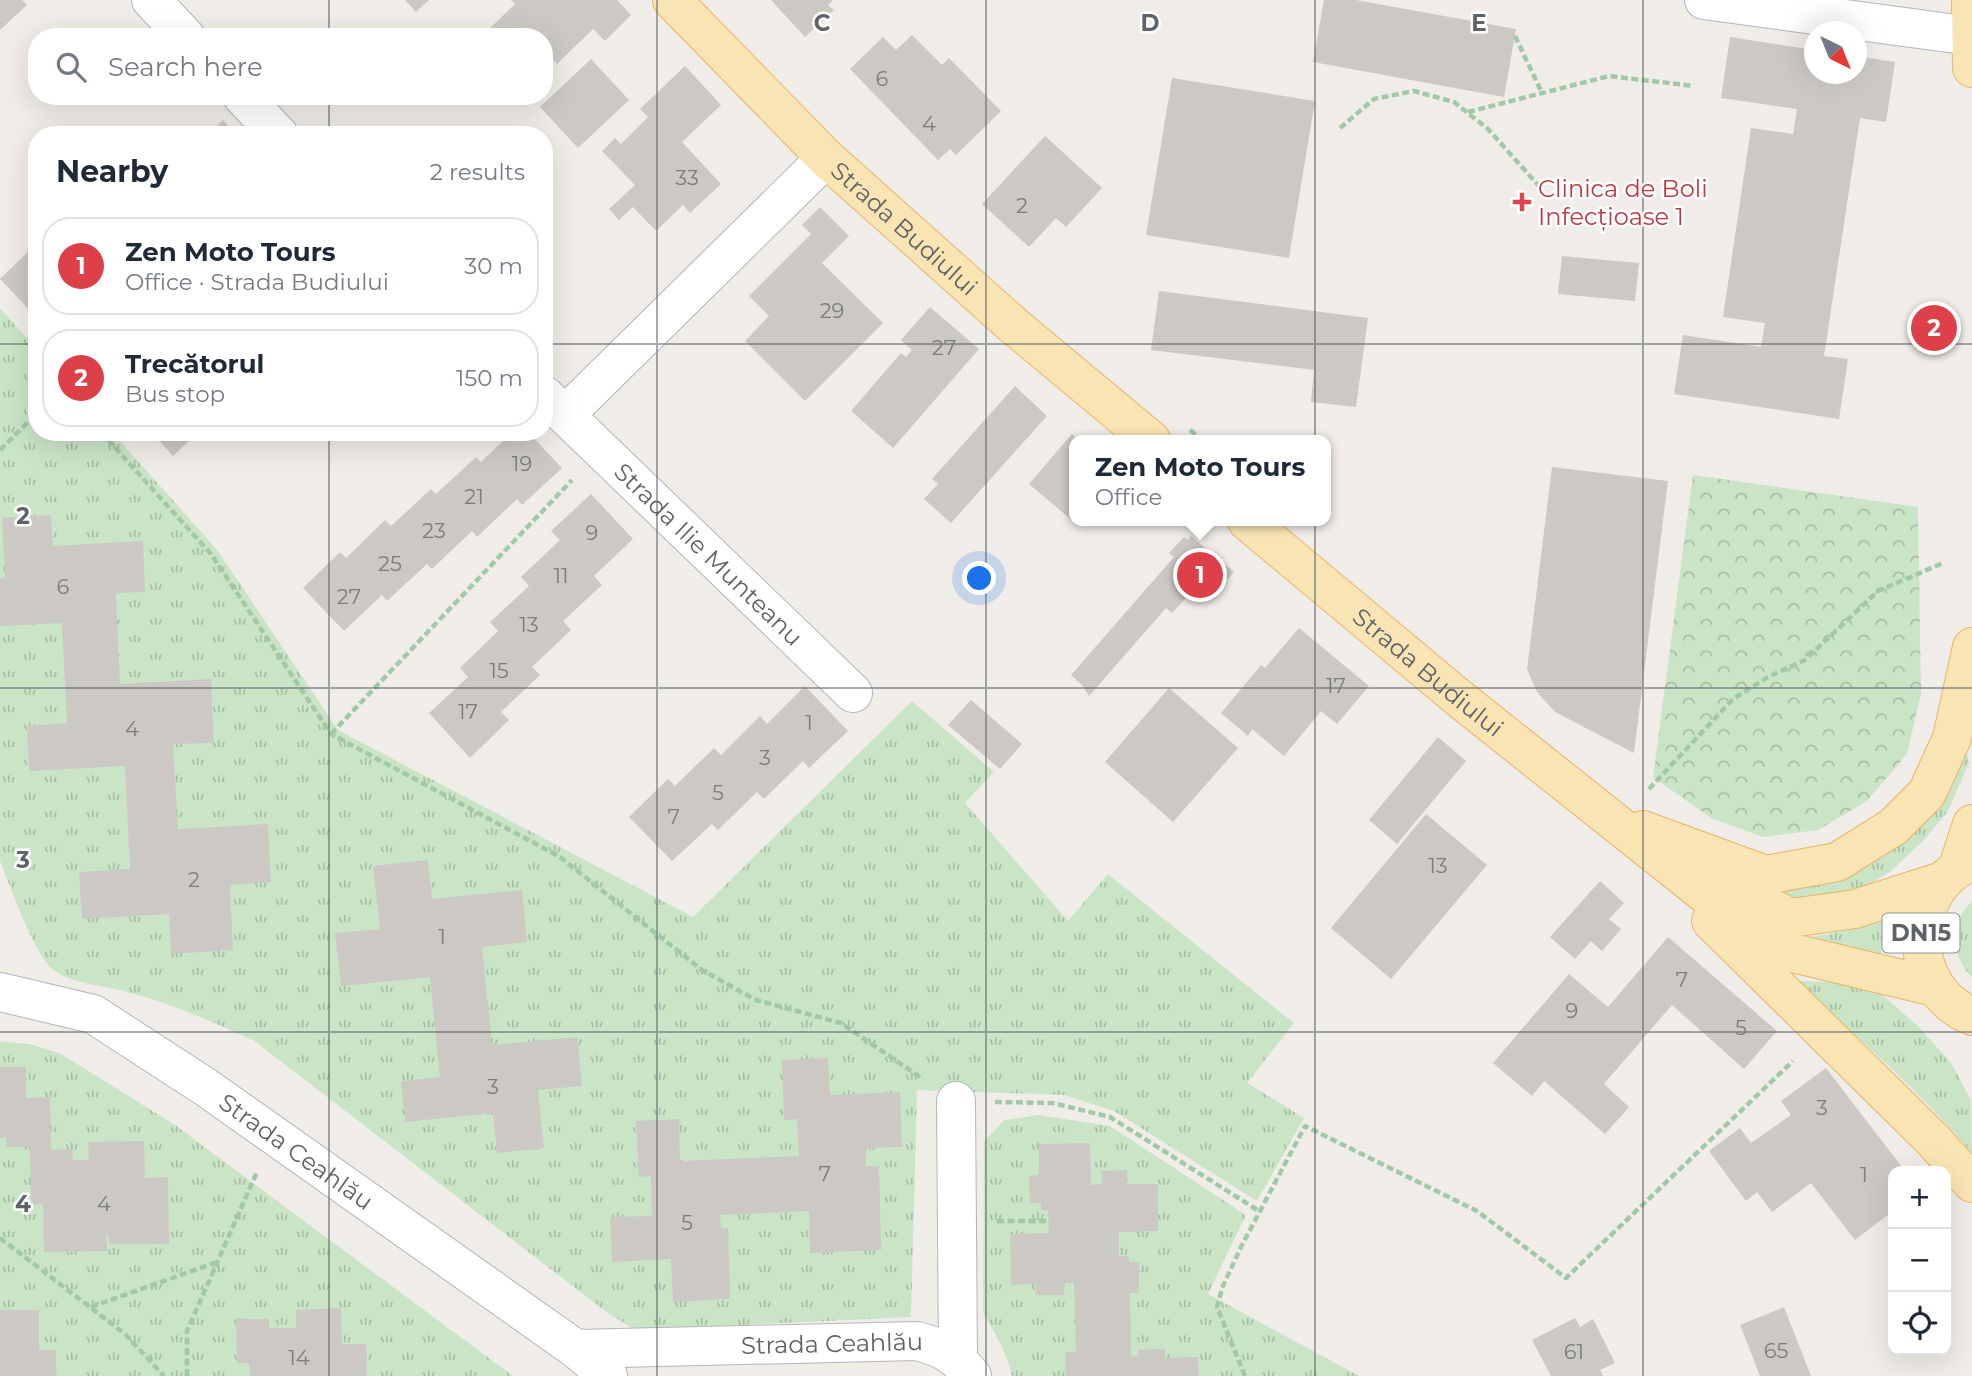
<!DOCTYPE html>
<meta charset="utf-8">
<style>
:root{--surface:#fff;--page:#f2f2f3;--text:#1f2937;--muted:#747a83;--line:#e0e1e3;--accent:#dd4048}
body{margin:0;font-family:Montserrat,sans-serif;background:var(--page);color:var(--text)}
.controls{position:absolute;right:21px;bottom:21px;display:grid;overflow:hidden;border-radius:14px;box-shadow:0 7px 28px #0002}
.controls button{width:63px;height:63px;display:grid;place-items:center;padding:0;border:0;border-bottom:2px solid var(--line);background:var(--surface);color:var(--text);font:35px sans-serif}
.compass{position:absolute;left:1804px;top:21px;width:63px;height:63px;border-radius:50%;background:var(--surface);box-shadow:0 7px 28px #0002;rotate:137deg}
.you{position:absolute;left:980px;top:579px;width:24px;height:24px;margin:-18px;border:5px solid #fff;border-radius:50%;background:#1a73e8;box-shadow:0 0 0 10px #1a73e833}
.badge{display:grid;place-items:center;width:46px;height:46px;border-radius:50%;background:var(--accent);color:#fff;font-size:23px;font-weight:700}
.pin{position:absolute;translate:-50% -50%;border:4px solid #fff;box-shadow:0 2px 7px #0006}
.popup{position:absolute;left:1069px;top:435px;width:262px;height:91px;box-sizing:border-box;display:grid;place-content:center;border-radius:14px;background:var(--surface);filter:drop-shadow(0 2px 5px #0005);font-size:23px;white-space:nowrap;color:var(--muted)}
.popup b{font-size:26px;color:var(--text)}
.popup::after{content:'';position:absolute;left:50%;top:100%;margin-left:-14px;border:14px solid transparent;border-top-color:var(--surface)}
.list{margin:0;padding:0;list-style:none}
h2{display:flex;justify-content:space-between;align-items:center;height:91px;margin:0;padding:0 28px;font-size:30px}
h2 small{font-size:23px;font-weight:400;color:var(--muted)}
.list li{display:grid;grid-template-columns:46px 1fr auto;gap:21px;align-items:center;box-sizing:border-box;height:98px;margin:0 14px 14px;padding:0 14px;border:2px solid var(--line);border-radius:28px}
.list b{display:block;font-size:26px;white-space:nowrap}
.list p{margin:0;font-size:23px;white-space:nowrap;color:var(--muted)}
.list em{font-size:23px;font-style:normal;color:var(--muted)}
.icon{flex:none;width:38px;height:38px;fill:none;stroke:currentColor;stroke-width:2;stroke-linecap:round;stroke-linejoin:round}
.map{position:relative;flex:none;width:1972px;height:1376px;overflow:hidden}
.search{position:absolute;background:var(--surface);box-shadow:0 7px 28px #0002;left:28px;top:28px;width:525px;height:77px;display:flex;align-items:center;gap:18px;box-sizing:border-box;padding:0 24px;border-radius:28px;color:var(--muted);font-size:26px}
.panel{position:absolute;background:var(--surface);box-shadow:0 7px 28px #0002;left:28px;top:126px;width:525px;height:315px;border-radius:28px}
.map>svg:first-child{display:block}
.grass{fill:url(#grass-tufts)}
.park{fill:url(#park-crowns)}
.building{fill:#ccc8c4}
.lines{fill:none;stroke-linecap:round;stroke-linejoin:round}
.minor-casing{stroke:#b3b5b9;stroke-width:40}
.major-casing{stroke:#e8b469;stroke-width:40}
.path{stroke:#a1c8a7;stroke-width:4.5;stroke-dasharray:7 3.5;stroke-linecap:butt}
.minor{stroke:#fff;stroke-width:38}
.major{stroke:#f9e5b3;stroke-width:38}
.grid{fill:none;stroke:#5f6367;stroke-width:2;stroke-opacity:0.55}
.health-dot{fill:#e0444e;stroke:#fff;stroke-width:2.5}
.labels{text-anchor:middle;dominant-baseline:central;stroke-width:5;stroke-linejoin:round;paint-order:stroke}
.number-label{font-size:21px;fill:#7a7c7e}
.shield{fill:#fff;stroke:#8f9295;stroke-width:2}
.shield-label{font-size:23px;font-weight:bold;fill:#5f6367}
.health-label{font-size:24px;fill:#be3a42;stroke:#fff;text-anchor:start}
.street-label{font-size:24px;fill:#5f6367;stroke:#fff}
.grid-label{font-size:23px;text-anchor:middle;font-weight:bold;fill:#5f6367;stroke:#fff;stroke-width:5;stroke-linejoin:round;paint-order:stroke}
</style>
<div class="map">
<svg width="1972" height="1376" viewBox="0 0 1972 1376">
<defs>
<pattern id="grass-tufts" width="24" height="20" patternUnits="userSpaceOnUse" patternTransform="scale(1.75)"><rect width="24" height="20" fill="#cae5c6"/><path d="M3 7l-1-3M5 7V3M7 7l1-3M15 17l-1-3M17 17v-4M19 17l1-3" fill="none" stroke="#a7bda5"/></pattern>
<pattern id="park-crowns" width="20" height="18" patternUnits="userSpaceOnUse" patternTransform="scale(1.75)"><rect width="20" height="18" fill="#cae5c6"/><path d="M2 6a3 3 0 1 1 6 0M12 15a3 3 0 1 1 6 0" fill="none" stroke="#a7bda5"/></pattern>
</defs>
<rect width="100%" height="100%" fill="#f0ede8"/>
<!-- grass -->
<g class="grass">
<path d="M0,308L37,349V432H112L218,551L338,730L693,917L912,701L994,772L965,803L1068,921L1108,874L1294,1023L1247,1083L1304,1118L1257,1201L1114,1111L1064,1095L917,1090L911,1317L635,1330L605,1311L253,1040C212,1022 170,1003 127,992C104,985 75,985 55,971C34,956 11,887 0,861Z"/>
<polygon points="1965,746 1969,763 1948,811 1923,841 1890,872 1852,894 1788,905 1774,891 1852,875 1897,842"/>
<path d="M1972,901V977C1950,956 1950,922 1972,901Z"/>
<polygon points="1882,917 1882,958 1801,939 1849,930"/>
<path d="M1795,981L1847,982L1881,994L1918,1026L1951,1063L1971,1100L1972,1153C1919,1090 1856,1036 1795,981Z"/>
<polygon points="0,1041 33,1045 61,1054 175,1125 513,1376 0,1376"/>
<path d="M1039,1115L1110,1126L1246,1215L1208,1294L1359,1376H1012C1007,1353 995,1333 983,1313L984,1142L1004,1120Z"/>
</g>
<!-- park -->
<polygon class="park" points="1693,475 1918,507 1921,693 1907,754 1867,801 1818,830 1763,837 1711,818 1653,777"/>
<!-- building -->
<g class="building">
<polygon points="0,0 22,0 27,5 0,30"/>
<polygon points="405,0 429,0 416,12"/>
<polygon points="511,0 617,0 631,15 605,41 593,29 557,64 544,51 544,37 481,37 515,4"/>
<polygon points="771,0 833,0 828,5 834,10 805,37"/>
<polygon points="1324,0 1356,0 1516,29 1504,97 1313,62"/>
<polygon points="912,35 942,65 949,58 1001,111 956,155 950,149 938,160 850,69 883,37 896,50"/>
<polygon points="1730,37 1814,50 1814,74 1856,74 1856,56 1895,62 1886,122 1860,118 1824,356 1848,359 1839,419 1674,394 1683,335 1761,347 1765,323 1723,317 1751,128 1793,134 1797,109 1721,98"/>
<polygon points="591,59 629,100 578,148 540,107"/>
<polygon points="685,66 721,105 682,142 721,184 690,213 683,205 656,231 633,207 619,220 609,209 635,185 602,151 615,138 621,144 648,117 640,109"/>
<polygon points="1172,78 1315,101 1289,258 1146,235"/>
<polygon points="223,120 237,135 208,135"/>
<polygon points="1045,136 1102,188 1066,227 1056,218 1029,247 982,204"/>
<polygon points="820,207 849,236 822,263 883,323 805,401 745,341 769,316 749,296 811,234 802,225"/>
<polygon points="37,243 37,318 0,279"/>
<polygon points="1562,256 1639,263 1635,301 1558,294"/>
<polygon points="1159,291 1368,318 1356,407 1311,402 1314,370 1151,350"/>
<polygon points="930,307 979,349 893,448 851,411 901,353 906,357 912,350 901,340"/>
<polygon points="1015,386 1047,416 951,523 924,499 938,484 932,479"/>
<polygon points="151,432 199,432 173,456"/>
<polygon points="512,432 528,432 562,468 522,505 517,499 477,537 472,531 432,569 427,564 387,601 382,595 344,631 303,588 340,552 346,558 385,520 391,526 431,489 436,494 476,457 481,462"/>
<polygon points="1072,434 1079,440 1074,440 1074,522 1029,484"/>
<polygon points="1552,467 1668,481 1634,753 1555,712 1537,692 1527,669"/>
<polygon points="591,494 633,539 594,576 602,585 563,621 571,630 532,667 540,675 501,712 509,720 470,758 429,713 468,677 460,668 498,631 490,622 529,586 521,577 560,540 551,531"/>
<polygon points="51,515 53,546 143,541 145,592 116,593 120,684 211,679 214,743 173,744 178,829 268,824 271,882 230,885 233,950 171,954 169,914 82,919 79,872 130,869 125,766 29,771 27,726 67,723 62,623 0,626 0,578 5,578 2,518"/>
<polygon points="1191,536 1234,572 1210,599 1196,587 1172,613 1166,608 1089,696 1082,685 1071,675 1174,557 1169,553 1184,537 1188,540"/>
<polygon points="1299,628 1369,686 1337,724 1321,711 1284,756 1252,729 1248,736 1221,713 1261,665 1265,668"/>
<polygon points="805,686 848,731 809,768 803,761 764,799 757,792 718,830 712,824 672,861 629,817 668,779 675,786 714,748 721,755 760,716 767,724"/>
<polygon points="1169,688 1238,748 1173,822 1105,762"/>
<polygon points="971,700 1022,744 1000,769 948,725"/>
<polygon points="1438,737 1466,761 1397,844 1369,820"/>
<polygon points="1426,814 1487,865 1391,979 1331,928"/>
<polygon points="428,860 432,899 522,890 527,942 482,947 492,1045 577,1037 582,1086 538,1090 544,1148 497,1153 493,1113 405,1122 401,1081 440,1077 430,977 341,986 335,933 380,929 373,866"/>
<polygon points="1600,881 1624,903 1609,919 1621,929 1602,951 1591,941 1575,959 1550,937"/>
<polygon points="1668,937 1777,1031 1744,1069 1672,1005 1604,1084 1629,1107 1605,1134 1544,1081 1532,1096 1493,1063 1569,974 1608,1007"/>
<polygon points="828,1058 830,1095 900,1092 902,1147 866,1148 866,1166 879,1166 881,1250 810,1253 809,1211 720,1215 721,1228 728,1228 730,1299 673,1302 671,1259 612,1262 610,1217 652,1216 651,1176 639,1177 636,1121 679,1119 680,1161 799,1156 797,1119 784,1120 782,1060"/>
<polygon points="0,1067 26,1067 26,1098 50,1097 51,1150 72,1149 73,1160 89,1160 88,1142 144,1141 145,1178 168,1177 169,1244 109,1244 108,1234 106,1234 107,1251 44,1252 43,1204 31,1205 30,1147 7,1147 6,1137 0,1138"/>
<polygon points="1826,1068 1905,1171 1893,1171 1893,1211 1855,1240 1811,1183 1772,1212 1757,1192 1746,1201 1709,1151 1740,1128 1751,1143 1791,1115 1781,1101"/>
<polygon points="1090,1143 1091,1185 1102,1184 1101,1171 1127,1170 1127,1184 1158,1184 1158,1231 1119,1232 1119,1256 1129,1256 1129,1262 1139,1262 1139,1293 1130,1293 1131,1357 1138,1356 1138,1350 1165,1349 1165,1358 1198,1357 1199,1376 1066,1376 1065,1352 1076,1352 1074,1283 1065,1283 1064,1295 1036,1295 1036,1284 1011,1285 1010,1234 1049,1233 1048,1210 1041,1210 1041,1203 1030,1203 1029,1176 1039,1175 1039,1144"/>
<polygon points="1784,1307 1811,1376 1760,1376 1740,1325"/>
<polygon points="341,1308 342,1344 366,1344 367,1376 250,1376 249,1363 237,1363 236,1319 269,1319 269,1328 296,1328 296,1310"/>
<polygon points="0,1310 39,1310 39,1350 56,1350 56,1376 0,1376"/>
<polygon points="1575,1318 1580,1327 1593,1319 1615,1363 1600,1370 1603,1376 1551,1376 1532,1340"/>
</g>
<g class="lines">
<defs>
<g id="minor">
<polyline points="151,0 186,37"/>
<polyline points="1704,0 1971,36"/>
<polyline points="242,96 279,135"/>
<path id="s1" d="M544,395L853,693"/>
<polyline points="566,414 826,158"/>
<path id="s2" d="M0,992L93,1014L207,1088L576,1349L608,1376"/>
<polyline points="956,1101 958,1359"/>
<path id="s3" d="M576,1349L917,1341C944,1348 955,1355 972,1376"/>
</g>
<g id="major">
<path id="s4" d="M672,0L826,158L1013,325L1151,440"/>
<polyline points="1971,0 1972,68"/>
<path id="s5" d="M1247,521L1460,699L1719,905L1793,953L1935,987"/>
<polyline points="1643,830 1766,875 1837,862 1893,827 1927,793 1952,738 1972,647"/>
<path d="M1972,861C1906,889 1904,988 1972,1016"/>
<polyline points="1958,867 1972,824"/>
<polyline points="1713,878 1791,918 1855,909 1942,881"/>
<polyline points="1711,921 1933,1140 1972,1183"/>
</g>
</defs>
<!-- minor casing -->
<use href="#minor" class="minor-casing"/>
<!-- major casing -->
<use href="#major" class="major-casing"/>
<!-- path -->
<g class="path">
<polyline points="1515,36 1542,93"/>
<polyline points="1468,112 1609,76 1694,86"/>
<polyline points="1340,128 1374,99 1414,91 1454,102 1488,129 1539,186"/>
<polyline points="1190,430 1203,440"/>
<polyline points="101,432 211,554 331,734 560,857 702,970 756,1000 841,1023 923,1079"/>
<polyline points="0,450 37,413"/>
<polyline points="331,734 572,480"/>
<polyline points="1649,789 1733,699 1768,677 1805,660 1878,591 1943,563"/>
<polyline points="995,1102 1053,1103 1110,1117 1259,1211"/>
<polyline points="997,1221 1048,1221"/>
<polyline points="0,1238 125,1334 164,1376"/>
<polyline points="91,1307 217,1262"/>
<polyline points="187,1376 187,1331 257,1172"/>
<polyline points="1245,1376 1217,1307 1222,1288 1241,1247 1305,1126 1477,1211 1566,1278 1793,1061"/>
</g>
<!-- minor -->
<use href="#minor" class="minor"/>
<!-- major -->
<use href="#major" class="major"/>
</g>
<!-- grid -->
<path class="grid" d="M329,0V37M657,0V1376M986,0V1376M1315,0V1376M1643,0V1376M329,96V135M0,344H37M544,344H1972M329,432V1376M0,688H1972M0,1032H1972"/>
<!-- markers -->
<path class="health-dot" d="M1518.5 191.5h7v7h7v7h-7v7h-7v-7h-7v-7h7z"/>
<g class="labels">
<!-- number labels -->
<g class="number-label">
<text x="882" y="78">6</text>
<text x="929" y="123">4</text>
<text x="687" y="177">33</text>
<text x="1022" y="205">2</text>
<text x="832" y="310">29</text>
<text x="944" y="347">27</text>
<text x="522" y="463">19</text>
<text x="474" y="496">21</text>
<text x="434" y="530">23</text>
<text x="592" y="532">9</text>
<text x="390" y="563">25</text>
<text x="561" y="575">11</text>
<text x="63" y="586">6</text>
<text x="349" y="596">27</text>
<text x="529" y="624">13</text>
<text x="499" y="670">15</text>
<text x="1336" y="685">17</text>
<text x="468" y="711">17</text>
<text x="809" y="722">1</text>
<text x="132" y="728">4</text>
<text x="765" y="757">3</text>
<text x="718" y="792">5</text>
<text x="674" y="816">7</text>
<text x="1438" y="865">13</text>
<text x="194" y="879">2</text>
<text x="442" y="936">1</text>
<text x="1682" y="979">7</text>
<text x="1572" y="1010">9</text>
<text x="1741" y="1027">5</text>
<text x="493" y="1086">3</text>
<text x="1822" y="1107">3</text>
<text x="825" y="1173">7</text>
<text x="1864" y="1174">1</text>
<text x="104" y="1203">4</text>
<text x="687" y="1222">5</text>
<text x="1776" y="1350">65</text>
<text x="1574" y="1351">61</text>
<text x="299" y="1357">14</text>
</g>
<!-- shield labels -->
<rect class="shield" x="1882.5" y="913.5" width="77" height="39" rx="5"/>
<g class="shield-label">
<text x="1921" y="933">DN15</text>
</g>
<!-- health labels -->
<g class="health-label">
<text x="1538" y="188">Clinica de Boli<tspan x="1538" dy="28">Infecțioase 1</tspan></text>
</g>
<!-- street labels -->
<g class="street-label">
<text stroke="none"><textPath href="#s4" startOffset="326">Strada Budiului</textPath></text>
<text stroke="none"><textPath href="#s1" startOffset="229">Strada Ilie Munteanu</textPath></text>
<text stroke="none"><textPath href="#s5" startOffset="236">Strada Budiului</textPath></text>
<text stroke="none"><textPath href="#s2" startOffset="341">Strada Ceahlău</textPath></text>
<text stroke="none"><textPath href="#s3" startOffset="256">Strada Ceahlău</textPath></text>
</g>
</g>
<g class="grid-label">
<text x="822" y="31">C</text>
<text x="1150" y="31">D</text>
<text x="1479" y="31">E</text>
<text x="23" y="524">2</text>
<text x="23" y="868">3</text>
<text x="23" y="1212">4</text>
</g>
</svg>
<div class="controls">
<button>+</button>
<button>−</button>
<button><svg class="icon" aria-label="locate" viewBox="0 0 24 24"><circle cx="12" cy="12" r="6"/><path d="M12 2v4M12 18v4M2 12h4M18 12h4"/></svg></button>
</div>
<svg class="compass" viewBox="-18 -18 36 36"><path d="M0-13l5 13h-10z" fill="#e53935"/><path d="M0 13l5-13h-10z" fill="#747a83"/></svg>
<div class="you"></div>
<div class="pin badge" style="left:1200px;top:575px">1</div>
<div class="popup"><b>Zen Moto Tours</b>Office</div>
<div class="pin badge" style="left:1934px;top:328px">2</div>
<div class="search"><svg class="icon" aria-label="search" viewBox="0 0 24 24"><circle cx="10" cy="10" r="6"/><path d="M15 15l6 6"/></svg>Search here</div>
<section class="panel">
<h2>Nearby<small>2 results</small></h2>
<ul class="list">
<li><span class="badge">1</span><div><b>Zen Moto Tours</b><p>Office · Strada Budiului</p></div><em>30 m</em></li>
<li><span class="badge">2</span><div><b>Trecătorul</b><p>Bus stop</p></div><em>150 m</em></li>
</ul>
</section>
</div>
